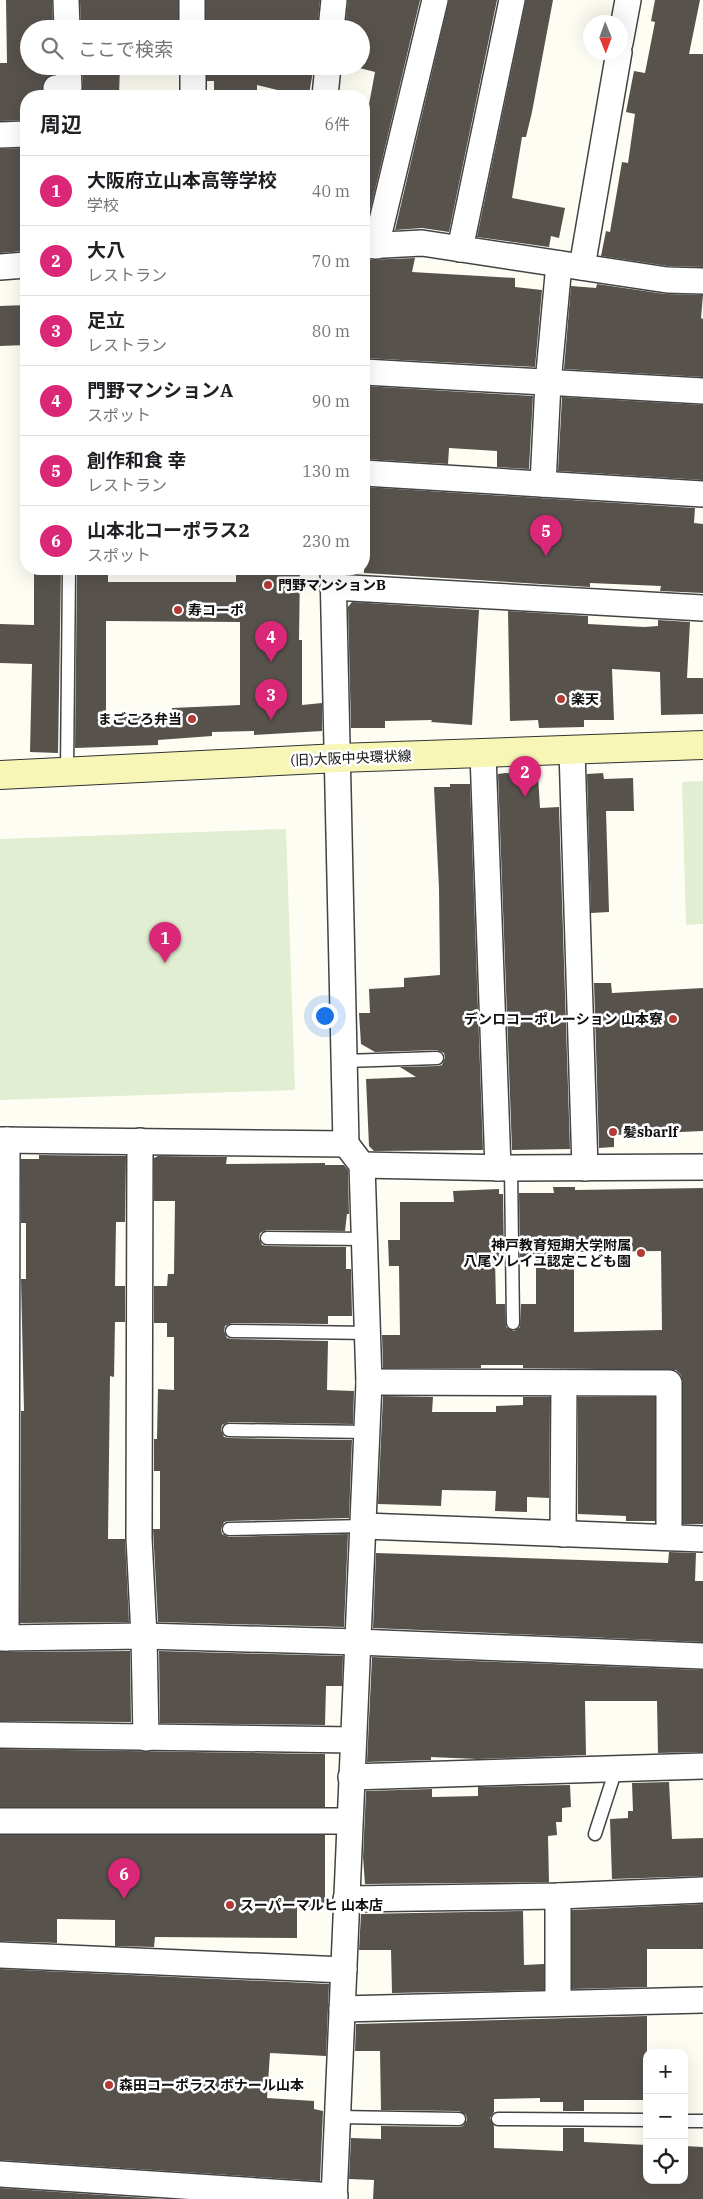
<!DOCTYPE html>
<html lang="ja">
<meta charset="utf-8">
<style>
:root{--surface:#fff;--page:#f6f6f6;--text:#202124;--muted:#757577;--line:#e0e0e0;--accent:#db2777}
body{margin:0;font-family:"IBM Plex Serif","Noto Sans JP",serif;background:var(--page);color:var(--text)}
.controls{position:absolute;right:15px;bottom:15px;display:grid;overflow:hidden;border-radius:10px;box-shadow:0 5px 20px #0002}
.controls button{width:45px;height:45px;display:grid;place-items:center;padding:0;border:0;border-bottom:1px solid var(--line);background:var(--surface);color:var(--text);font:25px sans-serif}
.compass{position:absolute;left:583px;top:15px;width:45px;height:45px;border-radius:50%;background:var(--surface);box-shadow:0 5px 20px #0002;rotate:179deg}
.you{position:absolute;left:324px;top:1015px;width:18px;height:18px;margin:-12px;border:4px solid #fff;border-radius:50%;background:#1a73e8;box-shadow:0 0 0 8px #1a73e833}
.badge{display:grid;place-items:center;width:32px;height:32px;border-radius:50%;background:var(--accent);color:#fff;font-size:16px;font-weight:700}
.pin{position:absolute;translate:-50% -41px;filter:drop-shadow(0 1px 2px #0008)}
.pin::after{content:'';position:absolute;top:26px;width:18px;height:15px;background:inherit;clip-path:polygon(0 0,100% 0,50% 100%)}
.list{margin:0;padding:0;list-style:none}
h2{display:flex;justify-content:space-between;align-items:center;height:65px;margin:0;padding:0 20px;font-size:21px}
h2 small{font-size:16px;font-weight:400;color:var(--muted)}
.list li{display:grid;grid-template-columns:32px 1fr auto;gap:15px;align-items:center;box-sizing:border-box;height:70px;padding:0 20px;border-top:1px solid var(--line)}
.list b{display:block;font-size:19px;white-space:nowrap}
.list p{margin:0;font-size:16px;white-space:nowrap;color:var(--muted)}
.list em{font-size:16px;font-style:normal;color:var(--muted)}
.icon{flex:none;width:28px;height:28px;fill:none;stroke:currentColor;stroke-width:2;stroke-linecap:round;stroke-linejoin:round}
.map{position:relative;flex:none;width:703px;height:2199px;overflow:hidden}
.search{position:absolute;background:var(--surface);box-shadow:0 5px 20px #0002;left:20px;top:20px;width:350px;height:55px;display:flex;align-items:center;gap:12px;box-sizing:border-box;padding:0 18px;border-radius:28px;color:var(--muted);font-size:19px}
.panel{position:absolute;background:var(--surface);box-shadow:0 5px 20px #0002;left:20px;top:90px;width:350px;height:485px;border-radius:20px}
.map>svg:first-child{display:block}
.pitch{fill:#e1eed1}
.building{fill:#58524d;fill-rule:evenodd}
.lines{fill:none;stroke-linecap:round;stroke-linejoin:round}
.lane-casing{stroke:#434343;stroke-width:15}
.street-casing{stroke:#434343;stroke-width:28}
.secondary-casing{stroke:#323232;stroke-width:30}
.lane{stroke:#fff;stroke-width:12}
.street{stroke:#fff;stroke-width:25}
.secondary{stroke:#f7f6b6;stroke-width:28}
.poi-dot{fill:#b33b35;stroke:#fff;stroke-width:2}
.labels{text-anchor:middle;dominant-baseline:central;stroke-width:5;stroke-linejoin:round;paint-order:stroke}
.poi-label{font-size:14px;font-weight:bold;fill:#101010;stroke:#fff;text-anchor:start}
.street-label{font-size:14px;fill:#101010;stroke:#fff}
</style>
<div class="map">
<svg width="703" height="2199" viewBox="0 0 703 2199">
<rect width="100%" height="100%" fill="#fefdf4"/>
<!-- pitch -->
<g class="pitch">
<polygon points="703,781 703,924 686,925 682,782"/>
<polygon points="286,829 295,1090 0,1100 0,839"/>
</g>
<!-- building -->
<g class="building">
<polygon points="6,0 52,0 53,29 29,29 29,66 40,66 40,72 54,72 54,74 44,81 42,96 26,96 26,120 0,121 0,63 7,63"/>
<polygon points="80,0 178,0 178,24 162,24 162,29 81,29"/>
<polygon points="206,0 320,0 317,29 206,29"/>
<polygon points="348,0 420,0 365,232 364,131 375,72 352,66 361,66 361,29 345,29"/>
<polygon points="449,0 497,0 449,232 422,228 395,230"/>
<polygon points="526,0 553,0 532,112 526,137 522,137 512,198 565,208 559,238 551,236 549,247 477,237"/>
<polygon points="655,0 700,0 689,54 703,54 703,267 668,266 601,256 606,231 610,232 622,162 628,163 635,114 626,112 634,71 645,73 655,22 651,21"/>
<polygon points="82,66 120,66 119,95 81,95 83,86"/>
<polygon points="207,66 314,66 309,94 303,92 302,96 257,85 257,96 214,96 214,81 207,81"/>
<polygon points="23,148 24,251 0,253 0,149"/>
<polygon points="415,258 412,272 515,278 515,287 542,290 535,367 364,358 364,260"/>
<polygon points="597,284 665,294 703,295 701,318 703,319 703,377 564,369 571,286 596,288"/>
<polygon points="26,305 26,345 0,346 0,306"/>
<polygon points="364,386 533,396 529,469 497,467 497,451 449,448 448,464 364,459"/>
<polygon points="562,397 703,405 703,480 558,471"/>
<polygon points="365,487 695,508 694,523 703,524 703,593 660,591 661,586 590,583 590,587 364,573"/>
<polygon points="34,569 61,569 58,753 30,752 32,664 0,663 0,624 34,625"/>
<path d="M77,569H108V582H236V569H300L299,640H302V705L322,703V731L254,735V731L212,732V736L158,740V745L75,748ZM106,621L240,622V705L172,708L173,714L106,718Z"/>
<polygon points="352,602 479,610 472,725 431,722 432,720 385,721 385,728 351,728 348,607"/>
<polygon points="508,611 588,616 588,624 644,627 658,626 658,620 690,622 687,678 703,678 703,714 661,715 660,672 612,669 614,720 584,720 584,727 539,728 538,720 510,721"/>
<polygon points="505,773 538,775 540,808 559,807 570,1149 512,1150 498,774"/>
<polygon points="603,773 604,779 633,778 634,811 606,811 609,912 591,913 587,774"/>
<polygon points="450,784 470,784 483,1150 374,1151 369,1146 366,1079 416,1077 400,1067 438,1066 442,1065 445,1058 444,1053 437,1050 375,1052 361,1044 359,1013 370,1013 369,989 404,987 404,978 440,975 439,888 434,787 450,787"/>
<polygon points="594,983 611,983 612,993 703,988 703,1131 614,1135 614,1147 599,1148"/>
<polygon points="39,1155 126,1156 125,1222 116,1222 115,1286 125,1286 125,1322 115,1322 114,1377 110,1376 108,1539 125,1539 129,1622 20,1623 21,1411 24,1411 21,1279 26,1279 26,1223 21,1223 21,1159 39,1159"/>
<polygon points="158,1156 227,1157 226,1164 325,1163 325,1165 344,1165 348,1170 349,1214 347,1214 345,1231 267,1230 260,1233 259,1238 262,1245 267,1246 346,1247 346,1269 351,1269 352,1316 328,1316 328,1324 232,1323 225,1326 224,1331 227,1338 232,1339 328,1341 327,1390 354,1391 353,1424 229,1422 222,1425 221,1430 224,1437 229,1438 352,1440 349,1518 229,1521 224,1522 221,1529 222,1534 229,1537 348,1534 344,1627 158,1622 153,1529 160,1529 160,1471 154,1471 154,1439 157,1439 158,1389 174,1390 174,1337 167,1337 167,1323 154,1323 154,1286 167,1286 168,1274 174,1274 175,1201 154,1201 154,1158"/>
<path d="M553,1187H575V1190L703,1188V1524H683V1383L681,1375L676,1370L523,1368V1365H481V1368H383L382,1335H400L399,1266H389L388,1240H400V1202H454L453,1191L499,1189V1194H503L504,1258H495L496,1304H505L506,1327L514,1331L520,1327L521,1304H536V1257H520L519,1193H554ZM661,1251L662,1330L574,1332V1256H576V1252Z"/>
<polygon points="383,1396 433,1397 432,1412 496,1412 496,1406 523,1405 523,1397 550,1397 549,1498 527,1497 527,1512 495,1511 496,1491 442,1490 441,1506 378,1504"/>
<polygon points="578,1397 655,1397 655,1521 626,1521 626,1516 578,1514"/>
<polygon points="669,1552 696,1553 695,1581 703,1581 703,1642 373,1628 376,1553 668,1563"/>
<polygon points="130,1651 131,1722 0,1721 0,1652"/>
<polygon points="159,1651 343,1656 342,1686 326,1686 325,1725 160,1723"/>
<polygon points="372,1657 703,1670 703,1752 658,1753 657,1701 585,1701 586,1755 478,1759 431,1757 431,1760 367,1762"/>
<polygon points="0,1749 325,1754 325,1807 0,1807"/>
<polygon points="669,1782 672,1839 703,1838 703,1876 612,1879 610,1819 628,1818 628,1811 633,1811 632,1783"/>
<polygon points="570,1785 571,1807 562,1808 562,1822 556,1822 557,1835 548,1836 549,1882 365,1884 363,1857 366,1791 432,1789 432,1797 478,1796 478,1787"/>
<polygon points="0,1835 325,1835 325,1907 297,1907 297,1938 155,1937 154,1947 115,1946 115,1920 57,1919 57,1943 0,1941"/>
<polygon points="703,1904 703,1949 647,1949 647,1987 572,1989 572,1910"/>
<polygon points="523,1911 524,1965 544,1964 544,1990 392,1993 391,1950 359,1950 361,1914"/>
<polygon points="0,1969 329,1984 326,2056 270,2053 267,2098 314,2101 314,2109 323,2111 320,2181 0,2160"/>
<polygon points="647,2016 647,2100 584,2100 584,2111 563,2111 563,2102 540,2102 540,2098 494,2099 494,2112 490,2118 494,2126 494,2148 563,2151 563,2128 584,2128 584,2142 647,2145 647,2180 684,2180 684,2146 703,2147 703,2199 373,2199 374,2180 349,2179 351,2138 381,2139 381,2126 459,2127 463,2126 467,2120 466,2115 459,2111 381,2110 380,2051 355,2051 356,2024"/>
<polygon points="0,2188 161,2199 0,2199"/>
</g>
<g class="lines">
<defs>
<g id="lane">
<polyline points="67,771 69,569"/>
<polyline points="345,1061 437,1058"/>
<polyline points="511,1168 513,1323"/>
<polyline points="267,1238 365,1239"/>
<polyline points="232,1331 368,1333"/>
<polyline points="229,1430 367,1432"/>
<polyline points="229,1529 364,1526"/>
<polyline points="595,1834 616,1769"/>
<polyline points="338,2117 459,2119"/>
<polyline points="498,2119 647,2120"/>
<polyline points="684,2121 703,2121"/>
</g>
<g id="street">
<polyline points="66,0 67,29"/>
<polyline points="192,0 192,29"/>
<polyline points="331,29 334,0"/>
<polyline points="620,43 628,0"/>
<polyline points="193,66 193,96"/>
<polyline points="56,96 56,88 69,87 68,66"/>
<polyline points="325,96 328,66"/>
<polyline points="0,135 26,134"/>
<polyline points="364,246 422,243 667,280 703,281"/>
<polyline points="376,246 435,0"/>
<polyline points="460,249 512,0"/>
<polyline points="0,267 26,265"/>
<polyline points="582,267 619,52"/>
<polyline points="364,372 703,391"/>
<polyline points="364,473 703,494"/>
<polyline points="543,484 548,383 559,264"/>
<polyline points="333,569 346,1144 362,1165 369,1382 334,2199"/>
<polyline points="333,587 703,608"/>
<polyline points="572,750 585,1168"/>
<polyline points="483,754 498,1168"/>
<polyline points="0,1140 346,1144"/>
<polyline points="140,1141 139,1538 144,1636 146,1738"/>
<polyline points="362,1165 511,1168 703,1167"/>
<polyline points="369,1382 669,1383 669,1537"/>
<polyline points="364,1526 703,1539"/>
<polyline points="563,1534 564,1383"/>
<polyline points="0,1638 144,1636 357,1642 703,1656"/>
<polyline points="6,1638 7,1140"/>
<polyline points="0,1735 353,1740"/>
<polyline points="351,1777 703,1766"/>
<polyline points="0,1821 349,1821"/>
<polyline points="558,1896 558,2003"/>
<polyline points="346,1899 558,1896 703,1890"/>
<polyline points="0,1955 344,1970"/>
<polyline points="342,2009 703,2000"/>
<polyline points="0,2174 335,2196"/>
</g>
<polyline id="secondary" points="0,775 339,758 703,745"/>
</defs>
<!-- lane casing -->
<use href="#lane" class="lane-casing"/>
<!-- street casing -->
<use href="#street" class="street-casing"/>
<!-- secondary casing -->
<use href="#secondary" class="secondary-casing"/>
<!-- lane -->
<use href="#lane" class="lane"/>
<!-- street -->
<use href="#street" class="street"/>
<!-- secondary -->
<use href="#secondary" class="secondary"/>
</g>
<!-- markers -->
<g class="poi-dot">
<circle cx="268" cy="585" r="5"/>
<circle cx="178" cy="610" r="5"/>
<circle cx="561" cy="699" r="5"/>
<circle cx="192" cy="719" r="5"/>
<circle cx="673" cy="1019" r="5"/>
<circle cx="613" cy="1132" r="5"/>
<circle cx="641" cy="1253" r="5"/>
<circle cx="230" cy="1905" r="5"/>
<circle cx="109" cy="2085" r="5"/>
</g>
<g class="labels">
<!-- poi labels -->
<g class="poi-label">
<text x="278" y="585">門野マンションB</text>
<text x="188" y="610">寿コーポ</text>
<text x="571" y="699">楽天</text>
<text x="182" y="719" text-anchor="end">まごころ弁当</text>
<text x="663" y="1019" text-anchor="end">デンロコーポレーション 山本寮</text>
<text x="623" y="1132">髪sbarlf</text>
<text x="631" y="1245" text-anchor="end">神戸教育短期大学附属<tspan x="631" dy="16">八尾ソレイユ認定こども園</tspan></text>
<text x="240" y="1905">スーパーマルヒ 山本店</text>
<text x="119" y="2085">森田コーポラス ボナール山本</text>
</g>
<!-- street labels -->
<g class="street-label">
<text transform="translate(351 758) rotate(-2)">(旧)大阪中央環状線</text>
</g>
</g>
</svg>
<div class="controls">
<button>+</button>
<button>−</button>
<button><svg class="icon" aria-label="locate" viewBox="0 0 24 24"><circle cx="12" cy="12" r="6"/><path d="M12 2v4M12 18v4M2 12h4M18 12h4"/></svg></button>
</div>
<svg class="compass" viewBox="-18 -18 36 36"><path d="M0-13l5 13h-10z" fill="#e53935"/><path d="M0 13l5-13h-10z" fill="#757577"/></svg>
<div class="you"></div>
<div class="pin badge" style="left:165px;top:963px">1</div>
<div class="pin badge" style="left:525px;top:797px">2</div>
<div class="pin badge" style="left:271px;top:720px">3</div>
<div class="pin badge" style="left:271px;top:662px">4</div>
<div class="pin badge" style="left:546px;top:556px">5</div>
<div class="pin badge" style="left:124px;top:1899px">6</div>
<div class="search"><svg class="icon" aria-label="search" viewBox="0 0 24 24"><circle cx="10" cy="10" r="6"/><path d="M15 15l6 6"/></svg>ここで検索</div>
<section class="panel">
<h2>周辺<small>6件</small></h2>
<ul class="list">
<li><span class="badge">1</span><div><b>大阪府立山本高等学校</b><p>学校</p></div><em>40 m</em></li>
<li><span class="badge">2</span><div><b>大八</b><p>レストラン</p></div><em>70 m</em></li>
<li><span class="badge">3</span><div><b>足立</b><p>レストラン</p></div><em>80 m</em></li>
<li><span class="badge">4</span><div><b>門野マンションA</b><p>スポット</p></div><em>90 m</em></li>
<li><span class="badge">5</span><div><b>創作和食 幸</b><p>レストラン</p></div><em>130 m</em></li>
<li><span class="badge">6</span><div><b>山本北コーポラス2</b><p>スポット</p></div><em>230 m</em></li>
</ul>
</section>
</div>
